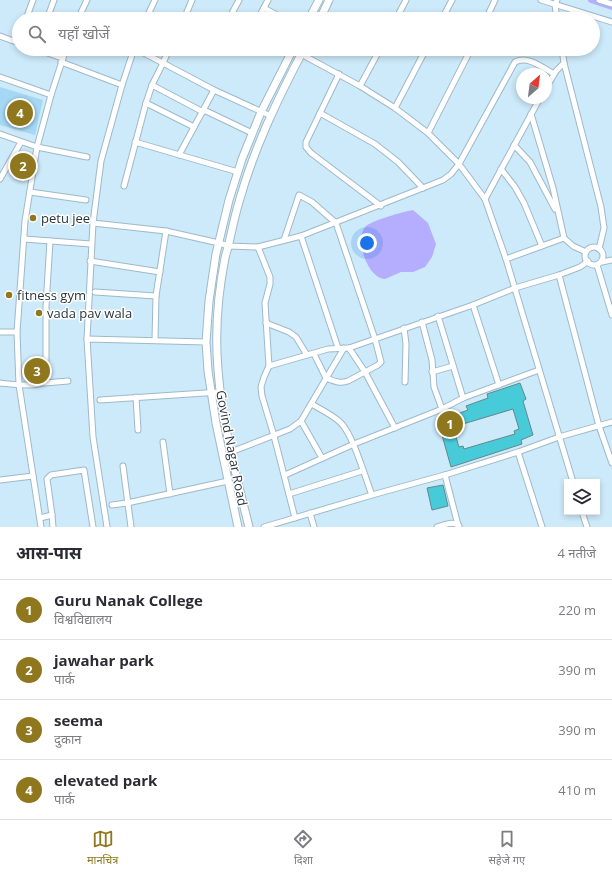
<!DOCTYPE html>
<html lang="hi">
<meta charset="utf-8">
<style>
:root{--surface:#fff;--page:#f2f2f3;--text:#2b2b33;--muted:#7c7c81;--line:#e1e1e2;--accent:#8e771c}
body{margin:0;font-family:"Open Sans","Noto Sans Devanagari",sans-serif;background:var(--page);color:var(--text)}
.controls{position:absolute;right:12px;bottom:12px;display:grid;overflow:hidden;border-radius:0px;box-shadow:0 2px 6px #0003}
.controls button{width:36px;height:36px;display:grid;place-items:center;padding:0;border:0;border-bottom:1px solid var(--line);background:var(--surface);color:var(--text);font:20px sans-serif}
.compass{position:absolute;left:516px;top:68px;width:36px;height:36px;border-radius:50%;background:var(--surface);box-shadow:0 2px 6px #0003;rotate:28deg}
.you{position:absolute;left:367px;top:243px;width:14px;height:14px;margin:-10px;border:3px solid #fff;border-radius:50%;background:#1a73e8;box-shadow:0 0 0 6px #1a73e833}
.badge{display:grid;place-items:center;width:26px;height:26px;border-radius:50%;background:var(--accent);color:#fff;font-size:13px;font-weight:700}
.pin{position:absolute;translate:-50% -50%;border:2px solid #fff;box-shadow:0 1px 4px #0006}
.list{margin:0;padding:0;list-style:none}
h2{display:flex;justify-content:space-between;align-items:center;height:52px;margin:0;padding:0 16px;font-size:17px}
h2 small{font-size:13px;font-weight:400;color:var(--muted)}
.list li{display:grid;grid-template-columns:26px 1fr auto;gap:12px;align-items:center;box-sizing:border-box;height:60px;padding:0 16px;border-top:1px solid var(--line)}
.list b{display:block;font-size:15px;white-space:nowrap}
.list p{margin:0;font-size:13px;white-space:nowrap;color:var(--muted)}
.list em{font-size:13px;font-style:normal;color:var(--muted)}
.icon{flex:none;width:22px;height:22px;fill:none;stroke:currentColor;stroke-width:2;stroke-linecap:round;stroke-linejoin:round}
.map{position:relative;flex:none;width:612px;height:527px;overflow:hidden}
.search{position:absolute;background:var(--surface);box-shadow:0 2px 6px #0003;left:12px;right:12px;top:12px;height:44px;display:flex;align-items:center;gap:10px;box-sizing:border-box;padding:0 14px;border-radius:22px;color:var(--muted);font-size:15px}
.sheet{height:292px;background:var(--surface)}
nav{display:flex;justify-content:space-around;align-items:center;box-sizing:border-box;height:56px;border-top:1px solid var(--line);background:var(--surface);font-size:11px;color:var(--muted)}
nav a{display:grid;justify-items:center;gap:2px}
nav .on{color:var(--accent)}
.map>svg:first-child{display:block}
.green{fill:#a5d8f5}
.water{fill:#b5adfd}
.lines{fill:none;stroke-linecap:round;stroke-linejoin:round}
.canal{stroke:#b5adfd;stroke-width:6}
.building{fill:#48cbd8;stroke:#658689;fill-rule:evenodd}
.street-casing{stroke:#9eb9c9;stroke-width:7}
.secondary-casing{stroke:#9eb9c9;stroke-width:9}
.street{stroke:#fff;stroke-width:5}
.secondary{stroke:#fff;stroke-width:7}
.poi-dot{fill:#8e771c;stroke:#fff;stroke-width:1.5}
.labels{text-anchor:middle;dominant-baseline:central;stroke-width:3;stroke-linejoin:round;paint-order:stroke}
.poi-label{font-size:13px;fill:#2a353b;stroke:#fff;text-anchor:start}
.street-label{font-size:13px;fill:#2a353b;stroke:#fff}
</style>
<div class="map">
<svg width="612" height="527" viewBox="0 0 612 527">
<rect width="100%" height="100%" fill="#cdeafa"/>
<!-- green -->
<polygon class="green" points="0,87 43,100 35,135 0,125"/>
<!-- water -->
<path class="water" d="M413,210L428,223L436,244L432,257L425,267L413,272H401L385,279C383,279 379,278 377,276C365,268 355,237 366,226C374,220 402,212 413,210Z"/>
<g class="lines">
<!-- canal -->
<polyline class="canal" points="591,0 612,7"/>
</g>
<!-- building -->
<g class="building">
<path d="M520,383L526,399L523,401L533,435L521,440L522,444L451,467L438,421L468,410L466,406L488,398L487,394ZM513,409L519,429L514,431L515,434L464,449L463,446L459,447L453,427Z"/>
<polygon points="443,485 448,506 432,510 427,488"/>
</g>
<g class="lines">
<defs>
<g id="street">
<polyline points="541,0 612,22"/>
<polyline points="557,0 555,5 557,19"/>
<polyline points="599,0 612,4"/>
<polyline points="264,8 284,19"/>
<polyline points="26,19 33,0"/>
<polyline points="47,19 54,0"/>
<polyline points="78,19 87,0"/>
<polyline points="146,19 155,0"/>
<polyline points="184,19 192,0"/>
<polyline points="229,19 239,0"/>
<polyline points="258,19 268,0"/>
<polyline points="396,19 406,0"/>
<polyline points="442,19 452,0"/>
<polyline points="486,19 495,0"/>
<polyline points="0,36 19,43"/>
<polyline points="36,49 62,58"/>
<polyline points="169,49 163,63 214,90 271,116"/>
<polyline points="235,49 239,49"/>
<polyline points="562,49 564,63 601,207 604,228 599,249"/>
<polyline points="301,54 360,86 395,108 428,133 459,164 485,199 506,259 573,482"/>
<polyline points="61,62 122,85"/>
<polyline points="339,74 306,142 306,147 311,153 381,206"/>
<polyline points="0,77 51,95"/>
<polyline points="152,85 203,112"/>
<polyline points="360,86 380,49"/>
<polyline points="546,88 556,71 564,63"/>
<polyline points="146,103 194,127"/>
<polyline points="395,108 426,49"/>
<polyline points="204,110 252,133"/>
<polyline points="320,113 375,144 398,162 423,188"/>
<polyline points="531,114 553,188 564,238 573,246 586,252"/>
<polyline points="428,133 471,49"/>
<polyline points="0,134 37,147 87,157"/>
<polyline points="135,142 238,172"/>
<polyline points="514,145 530,162 555,209"/>
<polyline points="179,155 214,90"/>
<polyline points="501,169 515,187 524,203 542,246"/>
<polyline points="0,179 21,142"/>
<polyline points="124,186 146,103 152,85 163,63 136,49"/>
<polyline points="30,192 86,200"/>
<polyline points="485,199 540,98"/>
<path d="M93,223L166,231L219,243L229,246L258,247L301,236L443,180L451,174L459,164L515,62C528,55 543,68 554,74"/>
<polyline points="301,236 338,348"/>
<polyline points="24,239 91,244"/>
<path d="M284,240L299,195L312,202L336,223L375,339L381,362L378,365L348,381C340,384 334,381 326,378L314,354"/>
<polyline points="258,247 270,277 270,284 265,303 269,366 264,377 261,387 262,396 274,436 295,518"/>
<circle cx="594" cy="256" r="9"/>
<polyline points="506,259 564,238"/>
<polyline points="90,261 160,272"/>
<polyline points="602,262 612,260"/>
<polyline points="597,265 612,315"/>
<polyline points="559,275 599,426 612,463"/>
<polyline points="95,292 156,296"/>
<polyline points="473,305 499,385"/>
<polyline points="438,316 463,398"/>
<polyline points="422,322 432,360 434,387 442,409"/>
<polyline points="266,323 289,332 296,337 307,355"/>
<polyline points="404,328 406,344 405,382"/>
<polyline points="0,332 17,332"/>
<polyline points="87,339 93,223 101,161 122,85 134,49"/>
<polyline points="155,340 156,296 166,231"/>
<polyline points="349,348 365,372 395,428"/>
<polyline points="269,366 328,349 349,348 473,305 515,288 559,275 580,267 588,261"/>
<polyline points="432,372 453,366"/>
<path d="M0,383C10,384 39,388 46,381V306L50,241"/>
<polyline points="45,383 68,381"/>
<polyline points="136,397 138,430"/>
<polyline points="100,400 220,392"/>
<path d="M312,404C321,410 333,415 341,423C353,435 365,477 372,495"/>
<polyline points="301,421 322,458"/>
<polyline points="163,442 170,494"/>
<polyline points="231,452 290,429 301,421 344,348"/>
<polyline points="518,452 542,527"/>
<polyline points="123,466 131,527"/>
<polyline points="285,475 354,444 442,409 463,398 539,370"/>
<polyline points="445,475 458,525"/>
<polyline points="0,480 33,476"/>
<polyline points="289,494 362,471"/>
<polyline points="112,505 127,503 228,481"/>
<polyline points="582,512 587,527"/>
<polyline points="310,513 314,527"/>
<polyline points="52,515 47,479 51,475 84,470 93,527"/>
<polyline points="40,518 52,515 53,527"/>
<polyline points="41,527 19,385 17,332 25,221 37,147 51,95 66,49"/>
<polyline points="107,527 93,437 87,339 206,342"/>
<polyline points="264,527 372,495 448,474 518,452 559,437 612,422"/>
<path d="M437,527C445,525 452,520 459,526"/>
</g>
<g id="secondary">
<polyline points="309,19 319,0"/>
<polyline points="320,19 329,0"/>
<polyline points="238,527 216,423 208,371 206,342 209,301 216,254 229,200 242,159 261,112 293,49"/>
<path d="M249,527C236,475 222,423 218,370C215,334 218,293 225,258C226,253 228,248 229,243C232,230 235,215 239,202C254,148 278,98 304,49"/>
</g>
</defs>
<!-- street casing -->
<use href="#street" class="street-casing"/>
<!-- secondary casing -->
<use href="#secondary" class="secondary-casing"/>
<!-- street -->
<use href="#street" class="street"/>
<!-- secondary -->
<use href="#secondary" class="secondary"/>
</g>
<!-- markers -->
<g class="poi-dot">
<circle cx="33" cy="218" r="4"/>
<circle cx="9" cy="295" r="4"/>
<circle cx="39" cy="313" r="4"/>
</g>
<g class="labels">
<!-- poi labels -->
<g class="poi-label">
<text x="41" y="218">petu jee</text>
<text x="17" y="295">fitness gym</text>
<text x="47" y="313">vada pav wala</text>
</g>
<!-- street labels -->
<g class="street-label">
<text transform="translate(232 448) rotate(79)">Govind Nagar Road</text>
</g>
</g>
</svg>
<div class="controls">
<button><svg class="icon" aria-label="layers" viewBox="0 0 24 24"><path d="M12 4l9 5-9 5-9-5zM3 14l9 5 9-5"/></svg></button>
</div>
<svg class="compass" viewBox="-18 -18 36 36"><path d="M0-13l5 13h-10z" fill="#e53935"/><path d="M0 13l5-13h-10z" fill="#7c7c81"/></svg>
<div class="you"></div>
<div class="pin badge" style="left:450px;top:424px">1</div>
<div class="pin badge" style="left:23px;top:166px">2</div>
<div class="pin badge" style="left:37px;top:371px">3</div>
<div class="pin badge" style="left:20px;top:113px">4</div>
<div class="search"><svg class="icon" aria-label="search" viewBox="0 0 24 24"><circle cx="10" cy="10" r="6"/><path d="M15 15l6 6"/></svg>यहाँ खोजें</div>
</div>
<section class="sheet">
<h2>आस-पास<small>4 नतीजे</small></h2>
<ul class="list">
<li><span class="badge">1</span><div><b>Guru Nanak College</b><p>विश्वविद्यालय</p></div><em>220 m</em></li>
<li><span class="badge">2</span><div><b>jawahar park</b><p>पार्क</p></div><em>390 m</em></li>
<li><span class="badge">3</span><div><b>seema</b><p>दुकान</p></div><em>390 m</em></li>
<li><span class="badge">4</span><div><b>elevated park</b><p>पार्क</p></div><em>410 m</em></li>
</ul>
</section>
<nav>
<a class="on"><svg class="icon" aria-label="map" viewBox="0 0 24 24"><path d="M3 6l6-2 6 2 6-2v14l-6 2-6-2-6 2zM9 4v14M15 6v14"/></svg>मानचित्र</a>
<a><svg class="icon" aria-label="directions" viewBox="0 0 24 24"><path d="M12 3l9 9-9 9-9-9zM9 14v-3h6M13 9l2 2-2 2"/></svg>दिशा</a>
<a><svg class="icon" aria-label="saved" viewBox="0 0 24 24"><path d="M7 4h10v16l-5-4-5 4z"/></svg>सहेजे गए</a>
</nav>
